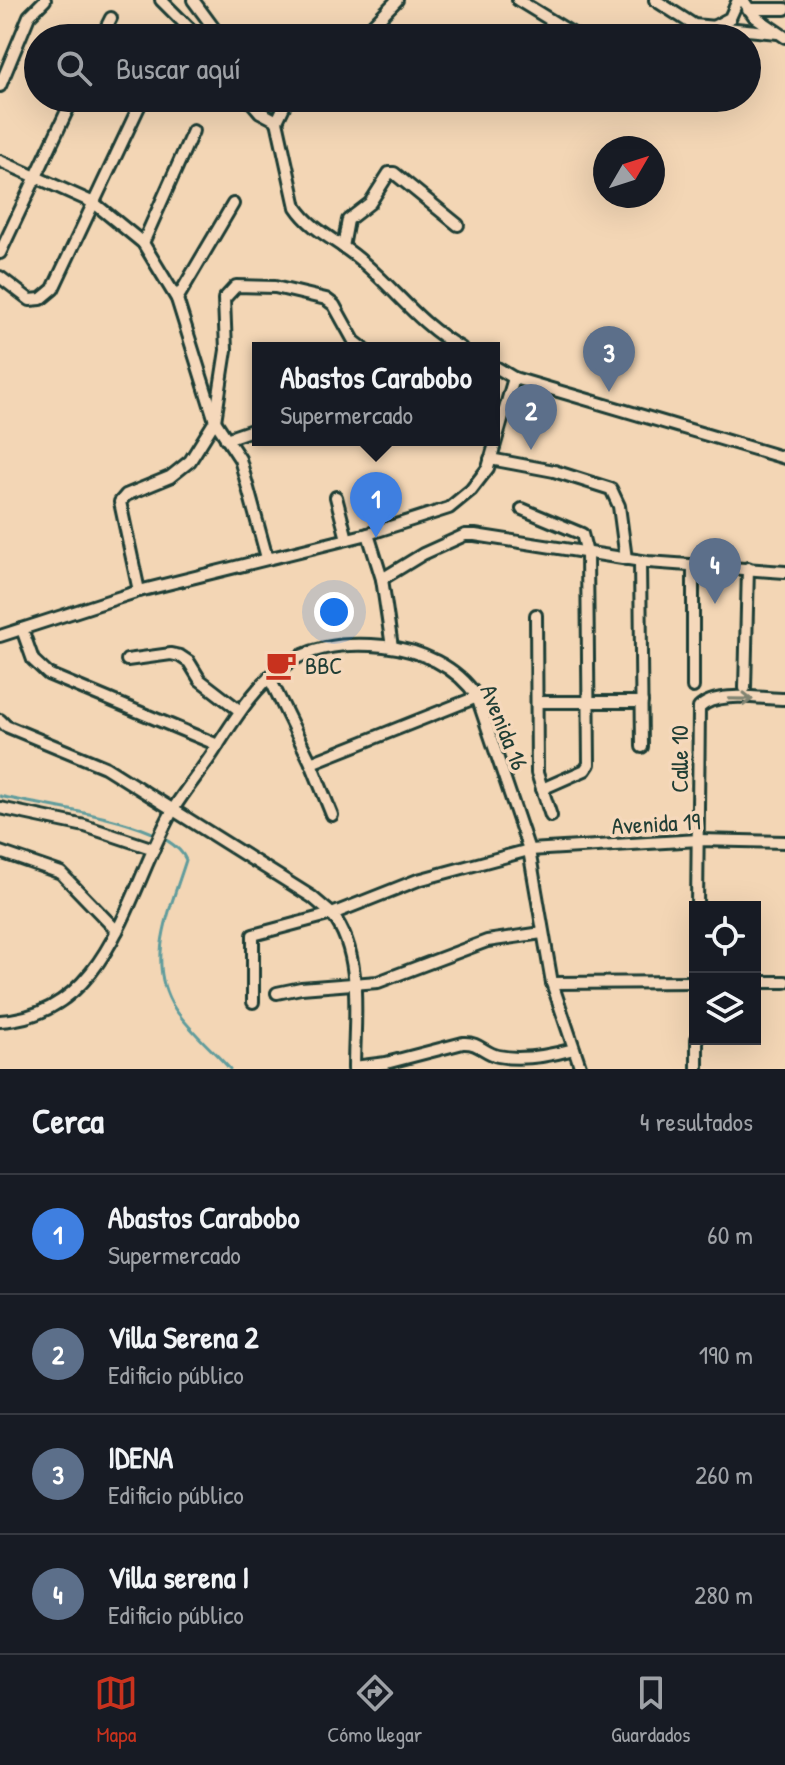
<!DOCTYPE html>
<html lang="es">
<meta charset="utf-8">
<style>
:root{--surface:#171b24;--page:#20242c;--text:#f1f3f6;--muted:#9ea1a6;--line:#363941;--accent:#c8321e}
body{margin:0;font-family:"Patrick Hand",sans-serif;background:var(--page);color:var(--text)}
.controls{position:absolute;right:24px;bottom:24px;display:grid;overflow:hidden;border-radius:0px;box-shadow:0 8px 32px #0002}
.controls button{width:72px;height:72px;display:grid;place-items:center;padding:0;border:0;border-bottom:2px solid var(--line);background:var(--surface);color:var(--text);font:40px sans-serif}
.compass{position:absolute;left:593px;top:136px;width:72px;height:72px;border-radius:50%;background:var(--surface);box-shadow:0 8px 32px #0002;rotate:51deg}
.you{position:absolute;left:334px;top:612px;width:28px;height:28px;margin:-20px;border:6px solid #fff;border-radius:50%;background:#1a73e8;box-shadow:0 0 0 12px #1a73e833}
.badge{display:grid;place-items:center;width:52px;height:52px;border-radius:50%;background:var(--accent);color:#fff;font-size:26px;font-weight:700}
.pin{position:absolute;translate:-50% -66px;filter:drop-shadow(0 2px 4px #0008)}
.pin::after{content:'';position:absolute;top:42px;width:28px;height:24px;background:inherit;clip-path:polygon(0 0,100% 0,50% 100%)}
.popup{position:absolute;left:252px;top:342px;width:248px;height:104px;box-sizing:border-box;display:grid;place-content:center;border-radius:0px;background:var(--surface);filter:drop-shadow(0 2px 6px #0005);font-size:26px;white-space:nowrap;color:var(--muted)}
.popup b{font-size:30px;color:var(--text)}
.popup::after{content:'';position:absolute;left:50%;top:100%;margin-left:-16px;border:16px solid transparent;border-top-color:var(--surface)}
.list{margin:0;padding:0;list-style:none}
h2{display:flex;justify-content:space-between;align-items:center;height:104px;margin:0;padding:0 32px;font-size:34px}
h2 small{font-size:26px;font-weight:400;color:var(--muted)}
.list li{display:grid;grid-template-columns:52px 1fr auto;gap:24px;align-items:center;box-sizing:border-box;height:120px;padding:0 32px;border-top:2px solid var(--line)}
.list b{display:block;font-size:30px;white-space:nowrap}
.list p{margin:0;font-size:26px;white-space:nowrap;color:var(--muted)}
.list em{font-size:26px;font-style:normal;color:var(--muted)}
.icon{flex:none;width:44px;height:44px;fill:none;stroke:currentColor;stroke-width:2;stroke-linecap:round;stroke-linejoin:round}
.map{position:relative;flex:none;width:785px;height:1069px;overflow:hidden}
.search{position:absolute;background:var(--surface);box-shadow:0 8px 32px #0002;left:24px;right:24px;top:24px;height:88px;display:flex;align-items:center;gap:20px;box-sizing:border-box;padding:0 28px;border-radius:44px;color:var(--muted);font-size:30px}
.sheet{height:584px;background:var(--surface)}
nav{display:flex;justify-content:space-around;align-items:center;box-sizing:border-box;height:112px;border-top:2px solid var(--line);background:var(--surface);font-size:22px;color:var(--muted)}
nav a{display:grid;justify-items:center;gap:4px}
nav .on{color:var(--accent)}
.map>svg:first-child{display:block}
.lines{fill:none;stroke-linecap:round;stroke-linejoin:round}
.stream{stroke:#609c9c;stroke-width:3}
.minor-casing{stroke:#1f3d34;stroke-width:16}
.minor{stroke:#f5d8bb;stroke-width:10}
.oneway{stroke:#7f8371}
.labels{text-anchor:middle;dominant-baseline:central;stroke-width:7;stroke-linejoin:round;paint-order:stroke}
.poi-label{font-size:24px;fill:#1f3d34;stroke:#f5d8bb;text-anchor:start}
.street-label{font-size:24px;fill:#1f3d34;stroke:#f5d8bb}
</style>
<div class="map">
<svg width="785" height="1069" viewBox="0 0 785 1069">
<rect width="100%" height="100%" fill="#f3d6b5"/>
<filter id="ink" filterUnits="userSpaceOnUse"><feTurbulence type="fractalNoise" baseFrequency=".0125" numOctaves="2"/><feDisplacementMap in="SourceGraphic" scale="16" xChannelSelector="R" yChannelSelector="G"/><feConvolveMatrix kernelMatrix="1 2 1 2 8 2 1 2 1" color-interpolation-filters="sRGB"/></filter>
<g filter="url(#ink)">
<g class="lines">
<!-- stream -->
<path class="stream" d="M0,796C42,807 170,820 186,860C171,908 144,962 175,1009C190,1031 213,1050 230,1069"/>
<defs>
<g id="minor">
<polyline points="161,0 199,38"/>
<polyline points="193,0 221,38"/>
<polyline points="518,0 580,38"/>
<polyline points="655,0 694,25 778,33"/>
<polyline points="743,0 754,16 785,37"/>
<polyline points="748,9 785,9"/>
<polyline points="713,27 730,18 738,0"/>
<polyline points="101,38 111,18"/>
<polyline points="360,38 397,0"/>
<polyline points="0,86 29,16 45,0"/>
<polyline points="248,98 260,112 277,121"/>
<path d="M288,98L277,121L296,207C312,231 337,240 358,258C397,290 416,322 461,348"/>
<polyline points="0,161 94,203 143,243 177,299 215,421 240,459 267,558"/>
<polyline points="143,243 193,131"/>
<polyline points="343,247 348,220 370,203 389,173 394,173 458,225"/>
<polyline points="0,253 73,98"/>
<polyline points="0,277 30,300 41,299 53,289 143,98"/>
<polyline points="177,299 233,204"/>
<polyline points="494,366 514,378 785,458"/>
<polyline points="226,439 258,428"/>
<polyline points="490,459 554,471 611,489 619,506 626,559"/>
<polyline points="336,497 347,539"/>
<polyline points="522,509 582,534 587,553 589,764 585,770 542,789"/>
<polyline points="368,534 382,579"/>
<polyline points="640,561 642,747"/>
<polyline points="693,565 693,687"/>
<polyline points="139,591 120,502 126,495 170,477 190,461 215,421 226,350 224,299 236,286 275,287 326,299 334,305 354,341 363,348"/>
<polyline points="536,615 537,773 551,816"/>
<polyline points="22,629 33,660 48,674 218,745"/>
<polyline points="0,636 139,591 368,534 449,508 471,490 488,468 514,378"/>
<polyline points="392,647 382,579 423,554 465,535 475,535 648,562 785,572"/>
<polyline points="127,660 171,654 180,656 189,662 200,680 239,710"/>
<polyline points="269,677 311,763 477,697"/>
<polyline points="745,688 748,568"/>
<polyline points="538,702 642,702"/>
<polyline points="0,720 6,726 105,767 312,897 332,914"/>
<polyline points="311,763 332,815"/>
<polyline points="0,808 85,826 154,849"/>
<polyline points="0,852 61,873 117,931"/>
<path d="M697,907L699,708C716,690 762,699 785,699"/>
<polyline points="755,982 785,982"/>
<polyline points="552,983 695,982"/>
<polyline points="277,993 301,988 378,982 487,941 542,933"/>
<polyline points="253,1002 253,935 332,914"/>
<path d="M0,1021C111,1015 128,886 174,808C187,787 203,769 216,748C262,676 291,637 384,646C420,650 457,666 477,697L529,850L552,983L581,1069"/>
<polyline points="697,1039 697,1069"/>
<path d="M354,1067L386,1063L463,1043C479,1042 484,1053 498,1056C522,1061 552,1055 574,1049"/>
<path d="M354,1069C354,1019 364,955 332,914L418,880L529,850L699,840L785,842"/>
</g>
</defs>
<!-- minor casing -->
<use href="#minor" class="minor-casing"/>
<!-- minor -->
<use href="#minor" class="minor"/>
</g>
<!-- one-way arrows -->
<defs><path id="oneway-shaft" d="M-6 0H5M1.5-3L5.5 0L1.5 3" fill="none" stroke-width="1.6" stroke-linecap="round" stroke-linejoin="round" transform="scale(2)"/></defs>
<use class="oneway" href="#oneway-shaft" transform="translate(741 699) rotate(1)"/>
</g>
<!-- icons -->
<defs>
<symbol id="cafe-bare" viewBox="-9 -9 18 18"><path d="M-5.5-4.5H6V0H3Q3 3.5 0 3.5H-2.5Q-5.5 3.5-5.5 0ZM3-3.2v2h1.7v-2ZM-6 4.5H4V6H-6Z" fill="#c8321e" stroke="#f5d8bb" stroke-width="2.5" paint-order="stroke"/></symbol>
</defs>
<g fill-rule="evenodd">
<use href="#cafe-bare" x="259" y="643" width="44" height="44"/>
</g>
<g class="labels">
<!-- poi labels -->
<g class="poi-label">
<text x="305" y="665">BBC</text>
</g>
<!-- street labels -->
<g class="street-label">
<text transform="translate(505 727) rotate(68)">Avenida 16</text>
<text transform="translate(679 759) rotate(-90)">Calle 10</text>
<text transform="translate(656 823) rotate(-3)">Avenida 19</text>
</g>
</g>
</svg>
<div class="controls">
<button><svg class="icon" aria-label="locate" viewBox="0 0 24 24"><circle cx="12" cy="12" r="6"/><path d="M12 2v4M12 18v4M2 12h4M18 12h4"/></svg></button>
<button><svg class="icon" aria-label="layers" viewBox="0 0 24 24"><path d="M12 4l9 5-9 5-9-5zM3 14l9 5 9-5"/></svg></button>
</div>
<svg class="compass" viewBox="-18 -18 36 36"><path d="M0-13l5 13h-10z" fill="#e53935"/><path d="M0 13l5-13h-10z" fill="#9ea1a6"/></svg>
<div class="you"></div>
<div class="pin badge" style="left:376px;top:538px;background:#3f7fe0">1</div>
<div class="popup"><b>Abastos Carabobo</b>Supermercado</div>
<div class="pin badge" style="left:531px;top:450px;background:#5c6f8a">2</div>
<div class="pin badge" style="left:609px;top:392px;background:#5c6f8a">3</div>
<div class="pin badge" style="left:715px;top:604px;background:#5c6f8a">4</div>
<div class="search"><svg class="icon" aria-label="search" viewBox="0 0 24 24"><circle cx="10" cy="10" r="6"/><path d="M15 15l6 6"/></svg>Buscar aquí</div>
</div>
<section class="sheet">
<h2>Cerca<small>4 resultados</small></h2>
<ul class="list">
<li><span class="badge" style="background:#3f7fe0">1</span><div><b>Abastos Carabobo</b><p>Supermercado</p></div><em>60 m</em></li>
<li><span class="badge" style="background:#5c6f8a">2</span><div><b>Villa Serena 2</b><p>Edificio público</p></div><em>190 m</em></li>
<li><span class="badge" style="background:#5c6f8a">3</span><div><b>IDENA</b><p>Edificio público</p></div><em>260 m</em></li>
<li><span class="badge" style="background:#5c6f8a">4</span><div><b>Villa serena I</b><p>Edificio público</p></div><em>280 m</em></li>
</ul>
</section>
<nav>
<a class="on"><svg class="icon" aria-label="map" viewBox="0 0 24 24"><path d="M3 6l6-2 6 2 6-2v14l-6 2-6-2-6 2zM9 4v14M15 6v14"/></svg>Mapa</a>
<a><svg class="icon" aria-label="directions" viewBox="0 0 24 24"><path d="M12 3l9 9-9 9-9-9zM9 14v-3h6M13 9l2 2-2 2"/></svg>Cómo llegar</a>
<a><svg class="icon" aria-label="saved" viewBox="0 0 24 24"><path d="M7 4h10v16l-5-4-5 4z"/></svg>Guardados</a>
</nav>
